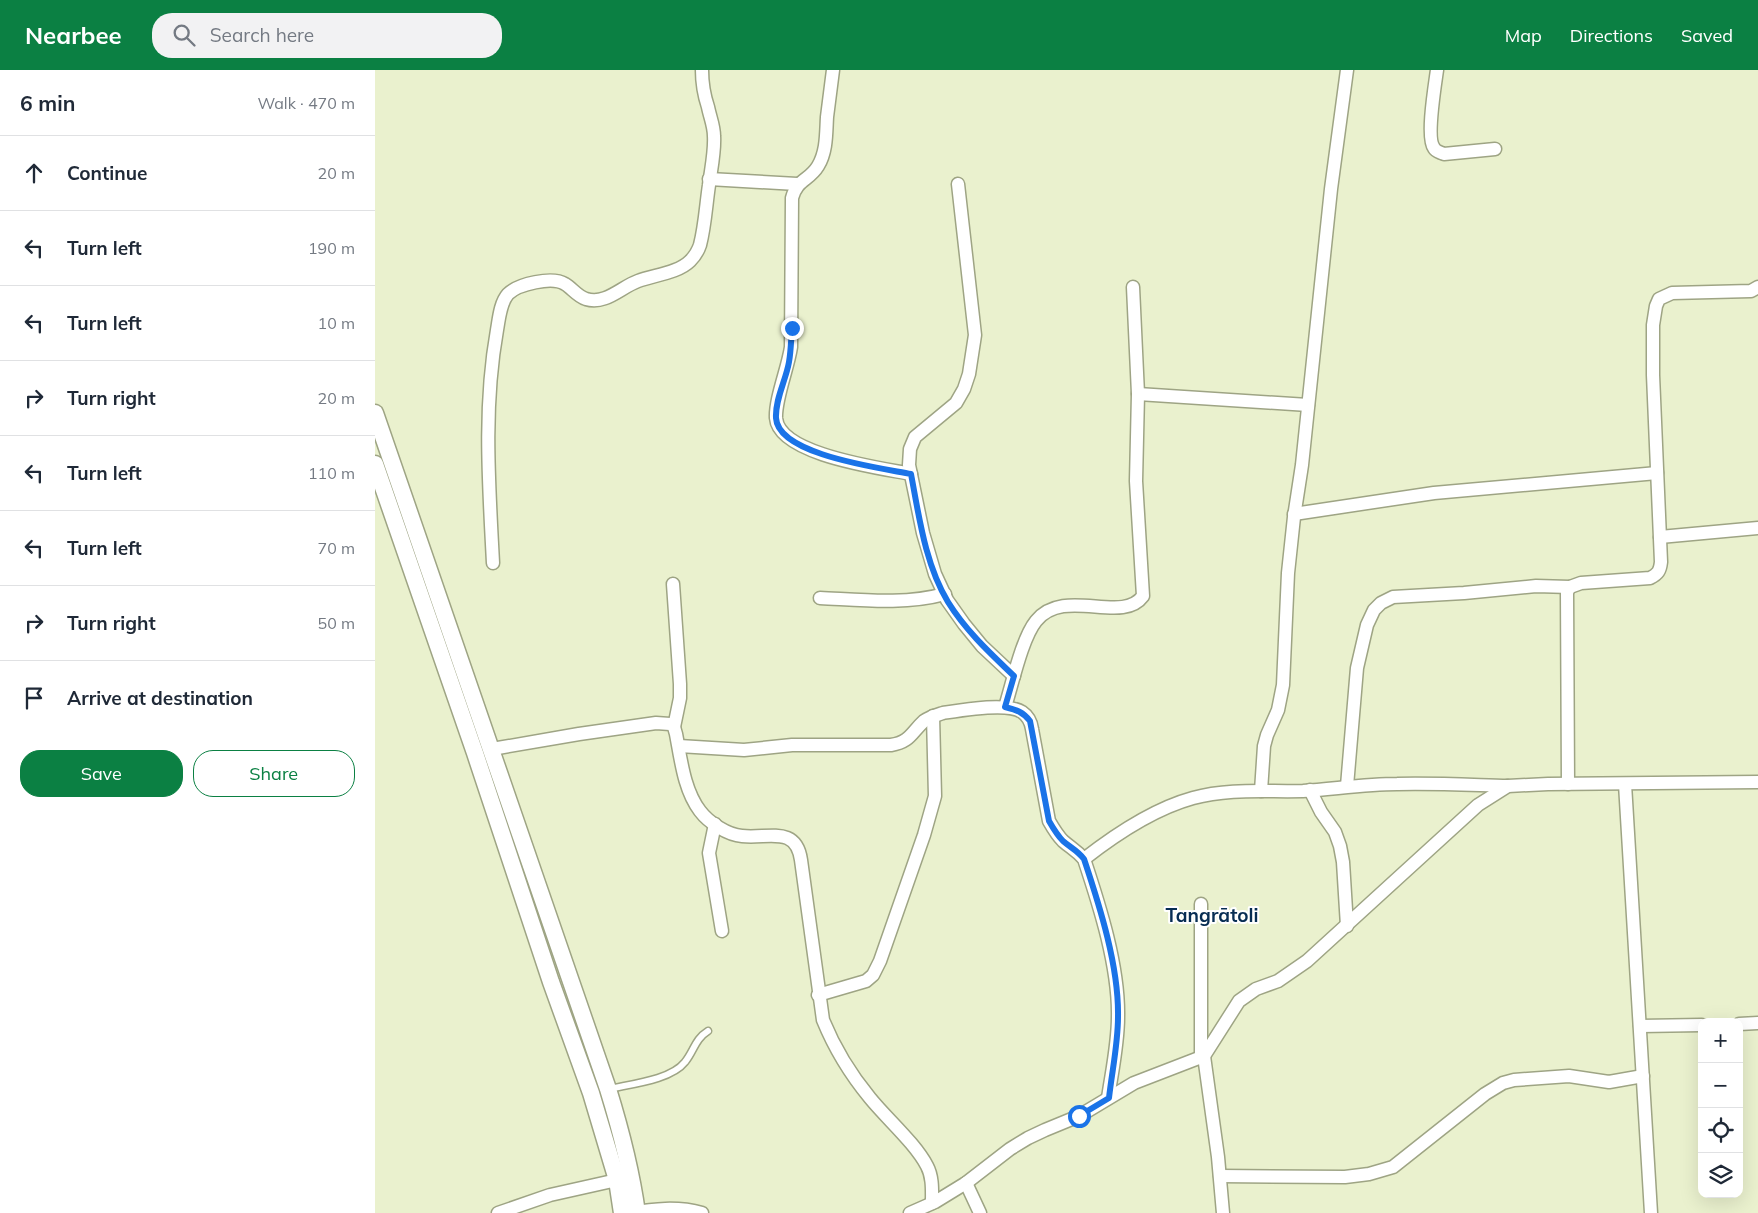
<!DOCTYPE html>
<meta charset="utf-8">
<style>
:root{--surface:#fff;--page:#f2f2f3;--text:#1f2937;--muted:#747a83;--line:#e0e1e3;--accent:#0b8043}
body{margin:0;font-family:Mulish,sans-serif;background:var(--page);color:var(--text)}
.controls{position:absolute;right:15px;bottom:15px;display:grid;overflow:hidden;border-radius:10px;box-shadow:0 5px 20px #0002}
.controls button{width:45px;height:45px;display:grid;place-items:center;padding:0;border:0;border-bottom:1px solid var(--line);background:var(--surface);color:var(--text);font:25px sans-serif}
.stop{position:absolute;width:15px;height:15px;margin:-11px;border:4px solid #1a73e8;border-radius:50%;background:#fff}
.stop.end{background:#1a73e8;border-color:#fff;box-shadow:0 1px 5px #0008}
.list{margin:0;padding:0;list-style:none}
h2{display:flex;justify-content:space-between;align-items:center;height:65px;margin:0;padding:0 20px;font-size:21px}
h2 small{font-size:16px;font-weight:400;color:var(--muted)}
.list li{display:grid;grid-template-columns:32px 1fr auto;gap:15px;align-items:center;box-sizing:border-box;height:75px;padding:0 20px;border-top:1px solid var(--line)}
.list b{display:block;font-size:19px;white-space:nowrap}
.list em{font-size:16px;font-style:normal;color:var(--muted)}
.actions{display:flex;gap:10px;padding:15px 20px}
.actions a{flex:1;padding:11px 0;border:1px solid var(--accent);border-radius:20px;text-align:center;font-size:18px;color:var(--accent)}
.actions .main{background:var(--accent);color:#fff}
.icon{flex:none;width:28px;height:28px;fill:none;stroke:currentColor;stroke-width:2;stroke-linecap:round;stroke-linejoin:round}
.map{position:relative;flex:none;width:1383px;height:1143px;overflow:hidden}
header{display:flex;align-items:center;gap:30px;box-sizing:border-box;height:70px;padding:0 25px;background:var(--accent);color:#fff}
header strong{font-size:24px}
nav{display:flex;gap:28px;margin-inline-start:auto;font-size:18px}
.search{width:350px;height:45px;background:var(--page);display:flex;align-items:center;gap:12px;box-sizing:border-box;padding:0 18px;border-radius:20px;color:var(--muted);font-size:19px}
main{display:flex}
aside{flex:1;background:var(--surface)}
.map>svg:first-child{display:block}
.lines{fill:none;stroke-linecap:round;stroke-linejoin:round}
.lane-casing{stroke:#9ea484;stroke-width:9}
.street-casing{stroke:#9ea484;stroke-width:15}
.secondary-casing{stroke:#9ea484;stroke-width:19}
.lane{stroke:#fff;stroke-width:6}
.street{stroke:#fff;stroke-width:12}
.secondary{stroke:#fff;stroke-width:16}
.route{stroke:#1a73e8;stroke-width:6}
.labels{text-anchor:middle;dominant-baseline:central;stroke-width:4;stroke-linejoin:round;paint-order:stroke}
.district-label{font-size:19px;font-weight:bold;fill:#072d53;stroke:#fff}
</style>
<header>
<strong>Nearbee</strong>
<div class="search"><svg class="icon" aria-label="search" viewBox="0 0 24 24"><circle cx="10" cy="10" r="6"/><path d="M15 15l6 6"/></svg>Search here</div>
<nav><a>Map</a><a>Directions</a><a>Saved</a></nav>
</header>
<main>
<aside>
<h2>6 min<small>Walk · 470 m</small></h2>
<ul class="list">
<li><svg class="icon" aria-label="ahead" viewBox="0 0 24 24"><path d="M12 20V5M6 11l6-6 6 6"/></svg><div><b>Continue</b></div><em>20 m</em></li>
<li><svg class="icon" aria-label="left" viewBox="0 0 24 24"><path d="M17 20v-9H6M10 6l-5 5 5 5"/></svg><div><b>Turn left</b></div><em>190 m</em></li>
<li><svg class="icon" aria-label="left" viewBox="0 0 24 24"><path d="M17 20v-9H6M10 6l-5 5 5 5"/></svg><div><b>Turn left</b></div><em>10 m</em></li>
<li><svg class="icon" aria-label="right" viewBox="0 0 24 24"><path d="M7 20v-9h11M14 6l5 5-5 5"/></svg><div><b>Turn right</b></div><em>20 m</em></li>
<li><svg class="icon" aria-label="left" viewBox="0 0 24 24"><path d="M17 20v-9H6M10 6l-5 5 5 5"/></svg><div><b>Turn left</b></div><em>110 m</em></li>
<li><svg class="icon" aria-label="left" viewBox="0 0 24 24"><path d="M17 20v-9H6M10 6l-5 5 5 5"/></svg><div><b>Turn left</b></div><em>70 m</em></li>
<li><svg class="icon" aria-label="right" viewBox="0 0 24 24"><path d="M7 20v-9h11M14 6l5 5-5 5"/></svg><div><b>Turn right</b></div><em>50 m</em></li>
<li><svg class="icon" aria-label="arrive" viewBox="0 0 24 24"><path d="M6 21V4h12l-3 4 3 4H6"/></svg><div><b>Arrive at destination</b></div></li>
</ul>
<div class="actions"><a class="main">Save</a><a>Share</a></div>
</aside>
<div class="map">
<svg width="1383" height="1143" viewBox="0 0 1383 1143">
<rect width="100%" height="100%" fill="#eaf1ce"/>
<g class="lines">
<defs>
<path id="lane" d="M234,1019C256,1014 296,1010 310,992C319,981 320,969 333,961"/>
<g id="street">
<path d="M458,0C456,16 454,31 452,47C451,63 452,81 443,96C434,111 422,109 417,128L416,277C413,298 400,329 401,348C404,385 506,398 536,404"/>
<path d="M1062,0C1060,15 1051,68 1059,78C1061,82 1065,82 1069,84L1120,79"/>
<polyline points="334,109 422,114"/>
<polyline points="583,114 600,265 594,304 589,319 581,333 540,367 535,379 534,395 548,463 560,504 572,530 589,554 607,576 639,606"/>
<polyline points="763,324 933,335"/>
<polyline points="919,444 1059,423 1282,403"/>
<polyline points="1285,467 1383,458"/>
<path d="M118,493C114,415 108,338 122,260C124,249 125,233 133,224C143,214 177,206 190,214C197,218 202,226 211,229C231,235 246,217 263,211C279,205 303,203 315,191C320,186 323,181 325,175C330,156 331,135 334,115C336,99 340,82 339,66C339,56 335,47 333,37C329,25 327,13 327,0"/>
<polyline points="298,514 305,614 305,628 299,657"/>
<path d="M445,528C487,530 529,535 570,524"/>
<path d="M630,637C637,615 647,568 661,551C689,516 747,555 768,526L761,411L763,324L758,217"/>
<path d="M304,676L369,680L417,675H516C535,672 536,663 549,651C555,647 562,645 568,643C587,640 632,632 647,642C653,646 656,652 657,659L674,751C678,758 682,765 688,771C696,778 701,780 709,789C725,837 744,897 743,947C743,974 737,1001 733,1028"/>
<path d="M117,679L204,664L281,653L295,654L299,657L301,664C306,690 309,720 325,741C334,753 353,765 367,766C393,769 421,755 426,790L448,950C459,977 476,1005 495,1028C512,1049 540,1073 552,1096C558,1107 557,1121 557,1133"/>
<path d="M1193,714L1192,522L1195,517L1206,513L1275,508C1283,504 1285,501 1286,492L1278,305V255L1281,236L1284,229L1297,223L1376,221L1383,217"/>
<polyline points="1250,714 1276,1143"/>
<polyline points="972,716 982,598 992,555 999,540 1006,533 1018,527 1089,523 1161,516 1195,517"/>
<polyline points="935,720 946,742 960,762 965,776 968,792 972,856"/>
<polyline points="886,721 889,676 892,665 903,640 908,615 913,503 919,447 927,395 956,119 972,0"/>
<polyline points="340,754 334,783 347,861"/>
<path d="M709,789C741,764 778,739 818,728C854,718 891,722 928,721C959,719 991,714 1022,714C1059,713 1096,715 1133,716"/>
<polyline points="443,925 491,911 498,905 505,891 549,765 560,726 558,646"/>
<polyline points="1364,954 1383,953"/>
<polyline points="1265,956 1327,955"/>
<polyline points="829,986 864,931 881,919 903,911 932,891 1103,735 1133,716 1173,714 1383,712"/>
<polyline points="826,987 826,834"/>
<polyline points="845,1106 970,1107 994,1104 1018,1097 1110,1024 1128,1013 1139,1010 1194,1006 1234,1012 1268,1006"/>
<polyline points="591,1113 605,1143"/>
<polyline points="123,1143 175,1125 242,1110"/>
<path d="M253,1143C279,1139 302,1136 327,1143"/>
<polyline points="535,1143 560,1132 591,1113 635,1079 653,1068 670,1060 704,1046 759,1013 829,986 843,1087 848,1143"/>
</g>
<g id="secondary">
<path d="M0,343L233,1019C246,1061 256,1099 262,1143"/>
<polyline points="0,394 100,683 176,912 216,1023 242,1110 247,1143"/>
</g>
</defs>
<!-- lane casing -->
<use href="#lane" class="lane-casing"/>
<!-- street casing -->
<use href="#street" class="street-casing"/>
<!-- secondary casing -->
<use href="#secondary" class="secondary-casing"/>
<!-- lane -->
<use href="#lane" class="lane"/>
<!-- street -->
<use href="#street" class="street"/>
<!-- secondary -->
<use href="#secondary" class="secondary"/>
</g>
<g class="lines">
<!-- route -->
<path class="route" d="M417,258C416,269 416,281 414,292C411,310 400,329 401,348C403,385 506,398 536,404C544,446 550,494 573,532C591,561 615,583 639,606L630,637C642,640 648,642 655,651L674,751C678,758 682,765 688,771C696,778 702,780 709,789C725,837 744,897 743,947C743,974 737,1001 734,1028L704,1046"/>
</g>
<g class="labels">
<!-- district labels -->
<g class="district-label">
<text x="837" y="845">Tangrātoli</text>
</g>
</g>
</svg>
<div class="controls">
<button>+</button>
<button>−</button>
<button><svg class="icon" aria-label="locate" viewBox="0 0 24 24"><circle cx="12" cy="12" r="6"/><path d="M12 2v4M12 18v4M2 12h4M18 12h4"/></svg></button>
<button><svg class="icon" aria-label="layers" viewBox="0 0 24 24"><path d="M12 4l9 5-9 5-9-5zM3 14l9 5 9-5"/></svg></button>
</div>
<div class="stop" style="left:704px;top:1046px"></div>
<div class="stop end" style="left:417px;top:258px"></div>
</div>
</main>
